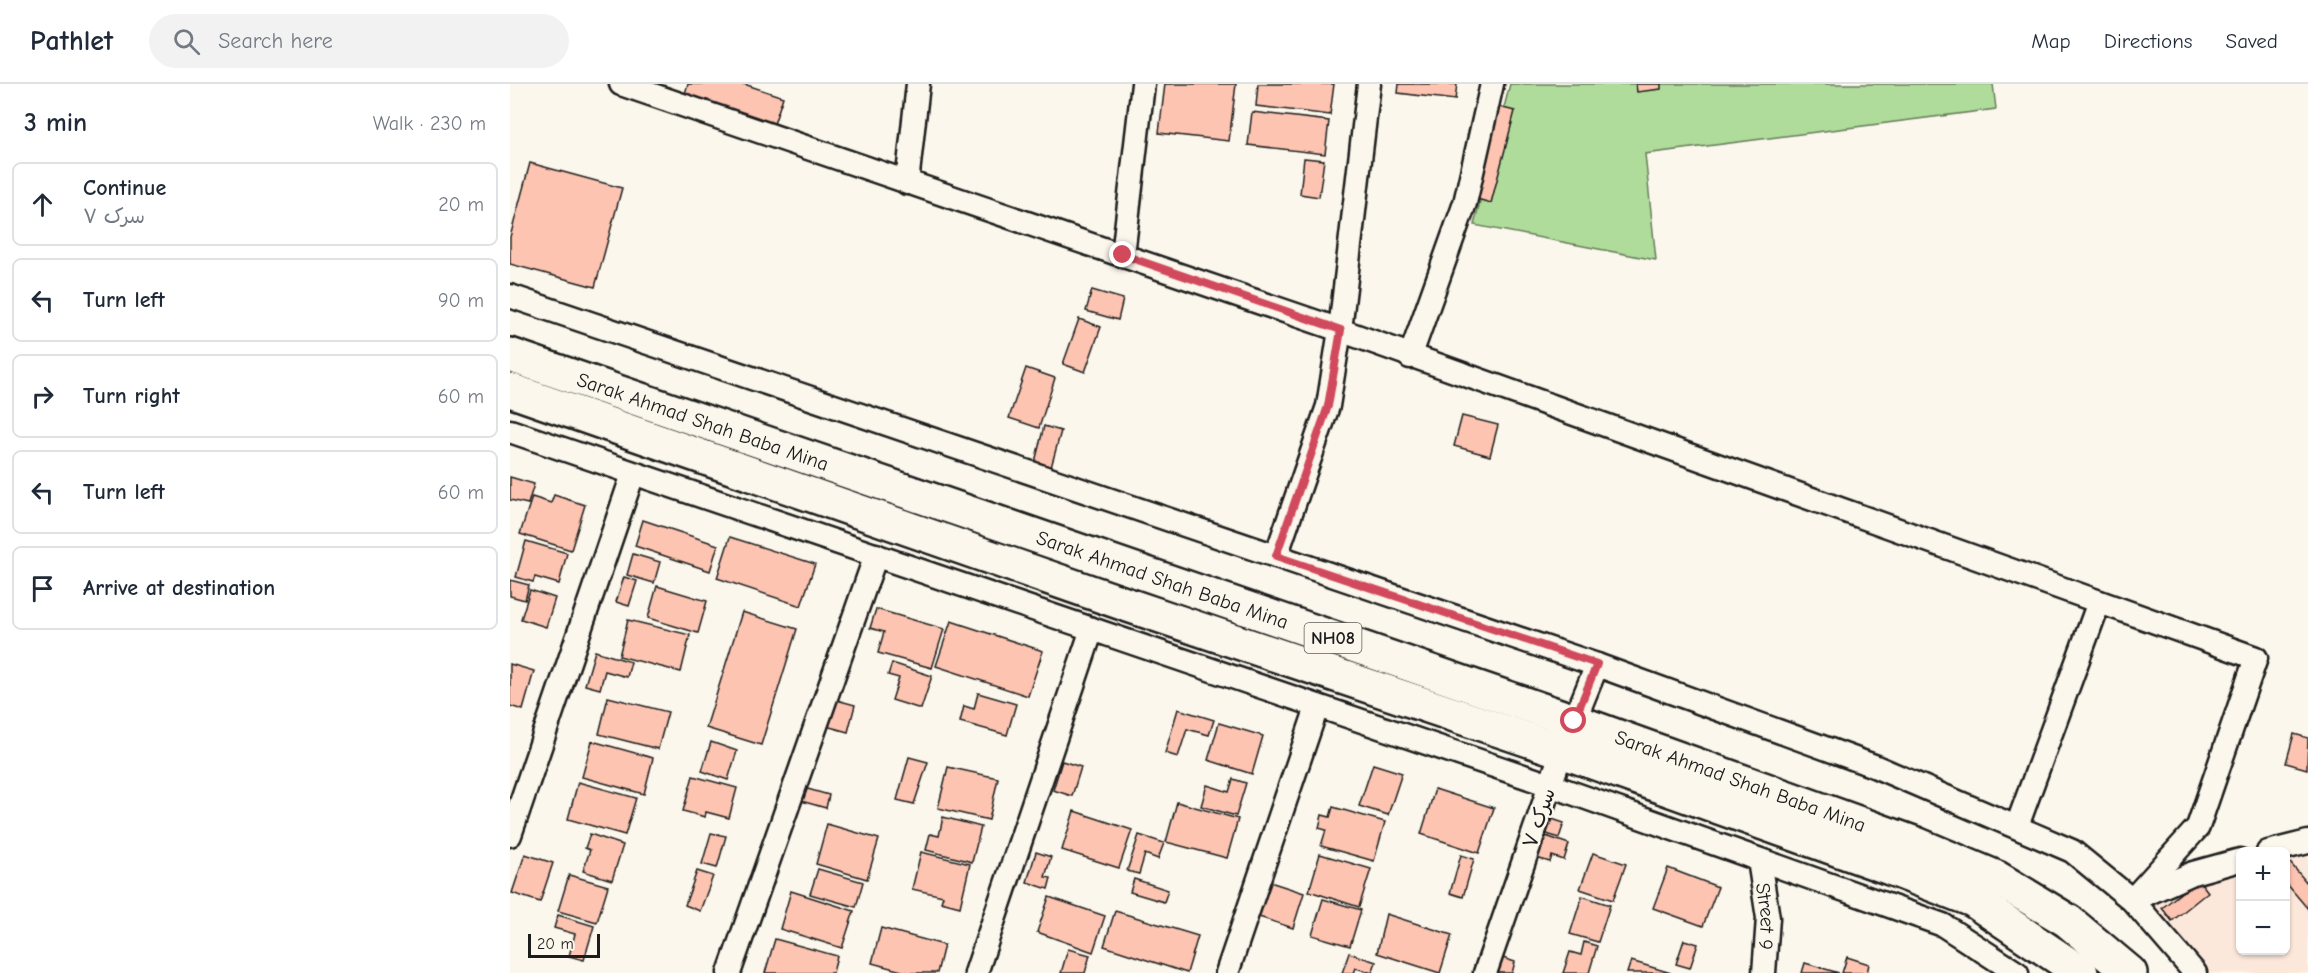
<!DOCTYPE html>
<meta charset="utf-8">
<style>
:root{--surface:#fff;--page:#f2f2f3;--text:#1f2937;--muted:#747a83;--line:#e0e1e3}
body{margin:0;font-family:"Comic Neue","Playpen Sans Arabic",sans-serif;background:var(--page);color:var(--text)}
.controls{position:absolute;right:18px;bottom:18px;display:grid;overflow:hidden;border-radius:9px;box-shadow:0 2px 4px #0004}
.controls button{width:54px;height:54px;display:grid;place-items:center;padding:0;border:0;border-bottom:2px solid var(--line);background:var(--surface);color:var(--text);font:30px sans-serif}
.scale{position:absolute;left:18px;bottom:15px;width:72px;box-sizing:border-box;padding-left:6px;border:3px solid #1c1c1c;border-top:0;font-size:16px;line-height:21px;white-space:nowrap;color:#1c1c1c;-webkit-text-stroke:4px #fbf7ec;paint-order:stroke}
.stop{position:absolute;width:18px;height:18px;margin:-14px;border:4px solid #d1495b;border-radius:50%;background:#fff}
.stop.end{background:#d1495b;border-color:#fff;box-shadow:0 2px 6px #0008}
.list{margin:0;padding:0;list-style:none}
h2{display:flex;justify-content:space-between;align-items:center;height:78px;margin:0;padding:0 24px;font-size:26px}
h2 small{font-size:20px;font-weight:400;color:var(--muted)}
.list li{display:grid;grid-template-columns:39px 1fr auto;gap:18px;align-items:center;box-sizing:border-box;height:84px;margin:0 12px 12px;padding:0 12px;border:2px solid var(--line);border-radius:9px}
.list b{display:block;font-size:22px;white-space:nowrap}
.list p{margin:0;font-size:20px;white-space:nowrap;color:var(--muted)}
.list em{font-size:20px;font-style:normal;color:var(--muted)}
.icon{flex:none;width:33px;height:33px;fill:none;stroke:currentColor;stroke-width:2;stroke-linecap:round;stroke-linejoin:round}
.map{position:relative;flex:none;width:1798px;height:889px;overflow:hidden}
header{display:flex;align-items:center;gap:36px;box-sizing:border-box;height:84px;padding:0 30px;background:var(--surface);border-bottom:2px solid var(--line)}
header strong{font-size:28px}
nav{display:flex;gap:33px;margin-inline-start:auto;font-size:21px}
.search{width:420px;height:54px;background:var(--page);display:flex;align-items:center;gap:15px;box-sizing:border-box;padding:0 21px;border-radius:33px;color:var(--muted);font-size:22px}
main{display:flex}
aside{flex:1;background:var(--surface)}
.map>svg:first-child{display:block}
.built{fill:#fce8da}
.green{fill:#afdc9a;stroke:#667c5b;stroke-width:1.5}
.building{fill:#fdc4b1;stroke:#1c1c1c;stroke-width:1.5}
.lines{fill:none;stroke-linecap:round;stroke-linejoin:round}
.street-casing{stroke:#1c1c1c;stroke-width:27}
.highway-casing{stroke:#1c1c1c;stroke-width:38}
.street{stroke:#fbf7ec;stroke-width:22}
.highway{stroke:#fbf7ec;stroke-width:33}
.route{stroke:#d1495b;stroke-width:8}
.labels{text-anchor:middle;dominant-baseline:central;stroke-width:5;stroke-linejoin:round;paint-order:stroke}
.shield{fill:#fbf7ec;stroke:#5f5e5a;stroke-width:1.5}
.shield-label{font-size:18px;font-weight:bold;fill:#1c1c1c}
.street-label{font-size:20px;fill:#1c1c1c;stroke:#fbf7ec}
</style>
<header>
<strong>Pathlet</strong>
<div class="search"><svg class="icon" aria-label="search" viewBox="0 0 24 24"><circle cx="10" cy="10" r="6"/><path d="M15 15l6 6"/></svg>Search here</div>
<nav><a>Map</a><a>Directions</a><a>Saved</a></nav>
</header>
<main>
<aside>
<h2>3 min<small>Walk · 230 m</small></h2>
<ul class="list">
<li><svg class="icon" aria-label="ahead" viewBox="0 0 24 24"><path d="M12 20V5M6 11l6-6 6 6"/></svg><div><b>Continue</b><p>سرک ۷</p></div><em>20 m</em></li>
<li><svg class="icon" aria-label="left" viewBox="0 0 24 24"><path d="M17 20v-9H6M10 6l-5 5 5 5"/></svg><div><b>Turn left</b></div><em>90 m</em></li>
<li><svg class="icon" aria-label="right" viewBox="0 0 24 24"><path d="M7 20v-9h11M14 6l5 5-5 5"/></svg><div><b>Turn right</b></div><em>60 m</em></li>
<li><svg class="icon" aria-label="left" viewBox="0 0 24 24"><path d="M17 20v-9H6M10 6l-5 5 5 5"/></svg><div><b>Turn left</b></div><em>60 m</em></li>
<li><svg class="icon" aria-label="arrive" viewBox="0 0 24 24"><path d="M6 21V4h12l-3 4 3 4H6"/></svg><div><b>Arrive at destination</b></div></li>
</ul>
</aside>
<div class="map">
<svg width="1798" height="889" viewBox="0 0 1798 889">
<rect width="100%" height="100%" fill="#fbf7ec"/>
<filter id="ink" filterUnits="userSpaceOnUse"><feTurbulence type="fractalNoise" baseFrequency=".0167" numOctaves="2"/><feDisplacementMap in="SourceGraphic" scale="12" xChannelSelector="R" yChannelSelector="G"/><feConvolveMatrix kernelMatrix="1 2 1 2 8 2 1 2 1" color-interpolation-filters="sRGB"/></filter>
<g filter="url(#ink)">
<!-- built -->
<polygon class="built" points="1798,758 1798,889 1685,889 1622,816 1730,776 1730,866 1776,866 1776,768"/>
<!-- green -->
<polygon class="green" points="1000,0 1483,0 1486,25 1135,70 1146,176 964,141"/>
<!-- building -->
<g class="building">
<polygon points="178,0 234,0 273,13 263,43 174,13"/>
<polygon points="655,0 726,0 719,57 649,49"/>
<polygon points="748,0 824,0 820,31 746,22"/>
<polygon points="889,0 947,0 945,16 888,9"/>
<polygon points="1126,0 1151,0 1151,5 1127,8"/>
<polygon points="985,22 1005,27 981,119 960,113"/>
<polygon points="742,28 819,37 815,70 738,61"/>
<polygon points="794,74 814,76 809,113 790,110"/>
<polygon points="20,79 112,104 85,203 0,180 0,153"/>
<polygon points="582,206 613,215 608,236 576,227"/>
<polygon points="569,235 591,243 575,288 553,280"/>
<polygon points="516,284 545,294 529,344 499,334"/>
<polygon points="952,332 988,341 980,372 944,362"/>
<polygon points="534,342 551,347 540,387 524,382"/>
<polygon points="0,393 24,400 18,420 0,416"/>
<polygon points="44,411 75,421 61,466 10,450 22,413 41,419"/>
<polygon points="133,436 208,461 200,487 125,462"/>
<polygon points="220,453 305,480 291,522 207,494"/>
<polygon points="16,457 57,469 49,500 25,493 23,498 6,493"/>
<polygon points="123,470 150,478 144,499 117,491"/>
<polygon points="114,493 127,497 119,522 106,518"/>
<polygon points="0,496 19,501 15,516 0,512"/>
<polygon points="147,502 197,517 188,549 138,534"/>
<polygon points="20,506 45,514 36,543 11,535"/>
<polygon points="366,525 434,545 422,584 368,569 374,548 360,544"/>
<polygon points="232,528 287,545 251,661 196,644"/>
<polygon points="118,536 180,551 171,588 109,572"/>
<polygon points="441,537 533,567 518,612 426,582"/>
<polygon points="85,567 121,578 117,593 95,587 90,605 75,601"/>
<polygon points="382,579 422,592 411,625 382,616 389,594 378,591"/>
<polygon points="0,580 24,587 13,626 0,622"/>
<polygon points="468,609 506,620 497,651 450,638 454,622 464,625"/>
<polygon points="98,613 158,628 148,665 89,650"/>
<polygon points="323,615 345,621 338,648 316,642"/>
<polygon points="668,625 704,636 699,651 677,645 668,673 655,669"/>
<polygon points="709,639 753,652 742,690 698,676"/>
<polygon points="1784,650 1798,654 1797,685 1776,679"/>
<polygon points="82,657 143,674 134,710 72,693"/>
<polygon points="201,658 227,667 218,696 192,687"/>
<polygon points="399,673 418,678 404,720 387,716"/>
<polygon points="552,677 571,683 562,712 543,706"/>
<polygon points="863,680 892,689 878,731 849,722"/>
<polygon points="438,683 488,694 479,736 428,724"/>
<polygon points="183,692 227,704 219,734 196,728 195,733 173,727"/>
<polygon points="723,695 736,699 726,732 691,722 697,701 719,708"/>
<polygon points="68,698 126,714 115,751 58,735"/>
<polygon points="294,704 319,711 316,724 291,717"/>
<polygon points="925,705 984,724 969,769 911,750"/>
<polygon points="667,718 728,735 717,774 656,758"/>
<polygon points="823,723 875,738 864,777 811,762 816,746 809,744 812,731 820,733"/>
<polygon points="564,727 622,746 609,784 552,766"/>
<polygon points="1030,731 1054,739 1049,754 1025,746"/>
<polygon points="433,733 471,743 462,778 416,766 420,750 429,752"/>
<polygon points="317,740 369,755 357,795 306,780"/>
<polygon points="201,749 216,752 207,784 192,780"/>
<polygon points="80,750 113,761 102,796 73,787 80,766 75,764"/>
<polygon points="1030,750 1059,760 1054,776 1042,772 1040,778 1023,773"/>
<polygon points="629,751 654,759 648,775 635,770 629,790 617,787"/>
<polygon points="411,768 460,780 450,823 431,818 433,812 402,805"/>
<polygon points="526,768 541,773 535,793 541,794 538,805 517,798"/>
<polygon points="1083,769 1116,780 1103,816 1070,805"/>
<polygon points="15,770 43,779 30,818 2,809"/>
<polygon points="810,770 861,785 849,823 799,807"/>
<polygon points="951,771 964,775 953,813 940,809"/>
<polygon points="1776,774 1798,800 1798,825 1776,799"/>
<polygon points="1158,784 1208,803 1193,842 1143,824"/>
<polygon points="308,785 353,798 346,823 300,810"/>
<polygon points="187,787 203,792 190,827 175,821"/>
<polygon points="59,791 98,802 87,838 48,827"/>
<polygon points="624,795 658,806 654,818 620,808"/>
<polygon points="1688,795 1698,808 1662,837 1652,824"/>
<polygon points="760,798 794,809 783,844 749,833"/>
<polygon points="281,807 344,827 332,864 270,845"/>
<polygon points="1072,812 1100,821 1088,858 1060,850"/>
<polygon points="539,813 595,832 583,868 527,848"/>
<polygon points="813,815 851,826 840,862 802,851"/>
<polygon points="605,827 688,852 677,889 594,862"/>
<polygon points="876,830 942,851 930,889 867,869"/>
<polygon points="48,831 84,842 74,876 59,872 65,850 44,844"/>
<polygon points="371,844 434,861 427,889 399,889 362,879"/>
<polygon points="265,855 327,872 323,889 255,889"/>
<polygon points="1174,856 1188,860 1180,884 1166,880"/>
<polygon points="1074,858 1087,862 1079,889 1053,889 1060,868 1071,871"/>
<polygon points="558,865 580,871 575,889 551,889"/>
<polygon points="839,869 866,878 862,889 846,884 844,889 832,889"/>
<polygon points="990,873 1005,878 1002,889 985,889"/>
<polygon points="1337,873 1359,880 1357,889 1332,889"/>
<polygon points="1121,877 1161,889 1117,889"/>
<polygon points="1295,879 1329,889 1292,889"/>
</g>
<g class="lines">
<defs>
<g id="street">
<polyline points="111,0 830,246 1746,574 1688,743 1622,816"/>
<polyline points="397,99 408,0"/>
<polyline points="613,171 633,0"/>
<polyline points="0,212 1087,581 1364,682 1562,767 1622,816 1685,889"/>
<polyline points="900,273 955,119 982,0"/>
<polyline points="0,347 1040,701 1433,841 1507,889"/>
<polyline points="766,472 818,322 830,246 859,0"/>
<polyline points="1507,742 1589,518"/>
<polyline points="0,751 123,390"/>
<polyline points="1758,768 1798,758"/>
<path id="s1" d="M1249,776L1258,834L1254,889"/>
<polyline points="1632,812 1683,789 1730,776"/>
<polyline points="219,889 366,471"/>
<polyline points="466,889 582,545"/>
<polyline points="717,889 807,623"/>
<polyline points="975,889 1052,667 1087,581"/>
</g>
<g id="highway">
<path id="s2" d="M0,271L1064,637L1406,760L1487,794L1558,837L1620,889"/>
<polyline points="0,306 618,521 1052,667 1380,784 1463,816 1571,889"/>
</g>
</defs>
<!-- street casing -->
<use href="#street" class="street-casing"/>
<!-- highway casing -->
<use href="#highway" class="highway-casing"/>
<!-- street -->
<use href="#street" class="street"/>
<!-- highway -->
<use href="#highway" class="highway"/>
</g>
</g>
<g class="lines" filter="url(#ink)">
<!-- route -->
<polyline class="route" points="613,171 831,246 818,322 766,472 1087,580 1064,637"/>
</g>
<g class="labels">
<!-- shield labels -->
<rect class="shield" x="794.5" y="539" width="57" height="30" rx="4.5"/>
<g class="shield-label">
<text x="823" y="554">NH08</text>
</g>
<!-- street labels -->
<g class="street-label">
<text stroke="none"><textPath href="#s2" startOffset="204">Sarak Ahmad Shah Baba Mina</textPath></text>
<text stroke="none"><textPath href="#s2" startOffset="690">Sarak Ahmad Shah Baba Mina</textPath></text>
<text stroke="none"><textPath href="#s2" startOffset="1302">Sarak Ahmad Shah Baba Mina</textPath></text>
<text transform="translate(1029 734) rotate(-71)">سرک ۷</text>
<text stroke="none"><textPath href="#s1" startOffset="57">Street 9</textPath></text>
</g>
</g>
</svg>
<div class="controls">
<button>+</button>
<button>−</button>
</div>
<div class="scale">20 m</div>
<div class="stop" style="left:1064px;top:637px"></div>
<div class="stop end" style="left:613px;top:171px"></div>
</div>
</main>
